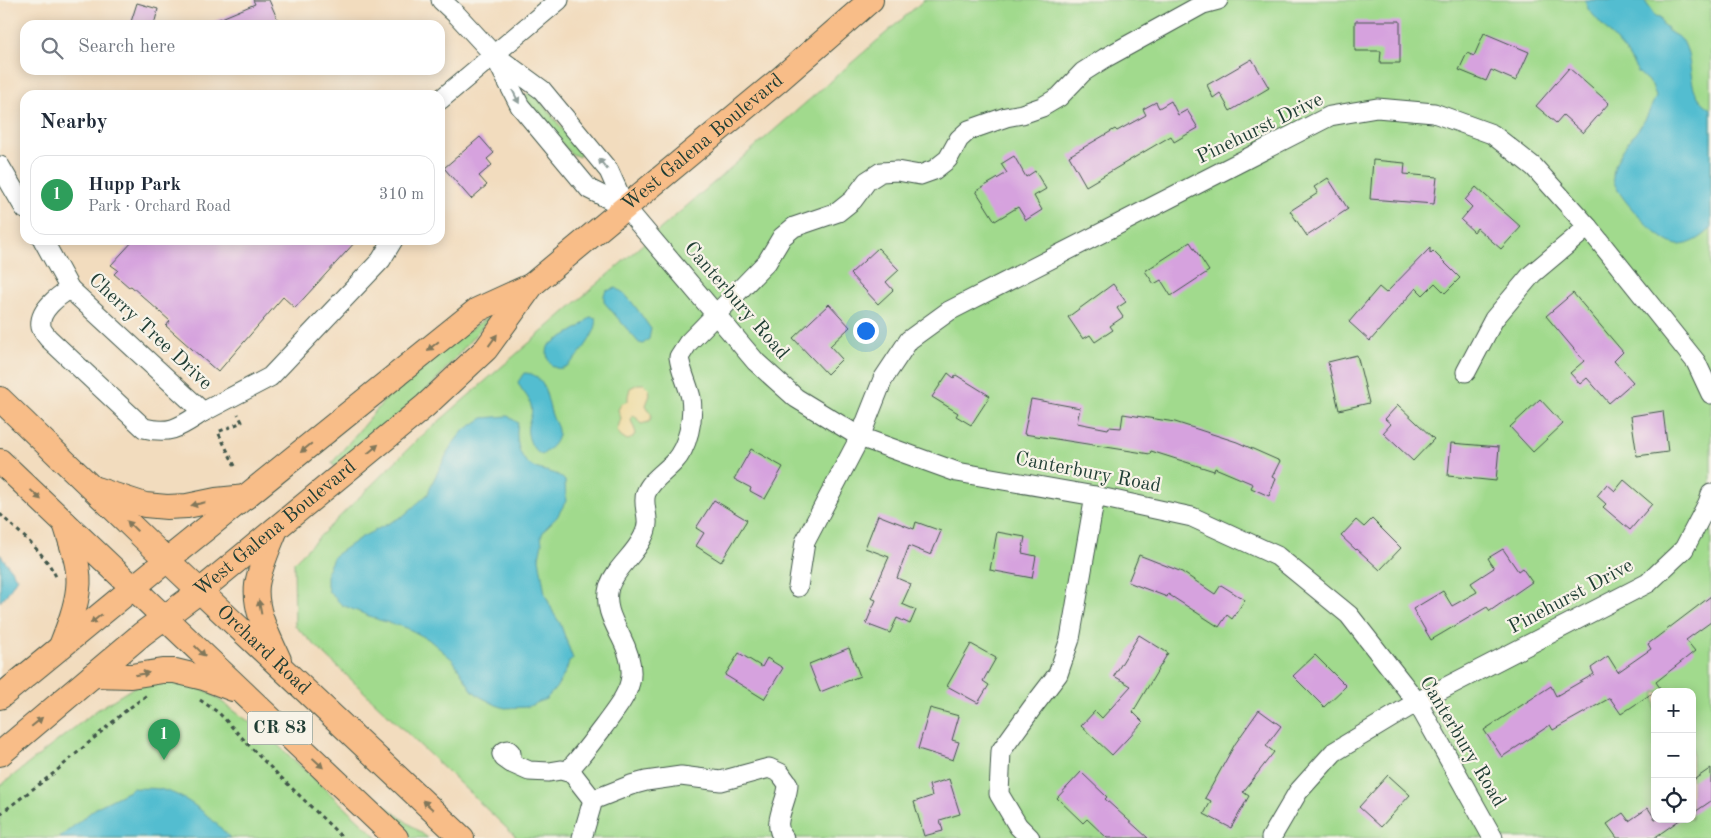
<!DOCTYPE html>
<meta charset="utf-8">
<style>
:root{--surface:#fff;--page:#f6f6f7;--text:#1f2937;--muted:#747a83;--line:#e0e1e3;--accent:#0b8043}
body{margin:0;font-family:"Old Standard TT",serif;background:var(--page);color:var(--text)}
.controls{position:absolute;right:15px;bottom:15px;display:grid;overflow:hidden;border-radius:10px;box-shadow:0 2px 12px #0003}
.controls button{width:45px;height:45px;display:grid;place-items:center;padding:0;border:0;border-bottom:1px solid var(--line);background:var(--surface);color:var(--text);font:25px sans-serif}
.you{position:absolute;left:865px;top:330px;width:18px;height:18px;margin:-12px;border:4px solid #fff;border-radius:50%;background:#1a73e8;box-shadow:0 0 0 8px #1a73e833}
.badge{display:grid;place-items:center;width:32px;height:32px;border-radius:50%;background:var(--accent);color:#fff;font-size:16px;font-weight:700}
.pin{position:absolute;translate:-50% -41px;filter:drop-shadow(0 1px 2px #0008)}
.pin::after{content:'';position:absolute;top:26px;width:18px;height:15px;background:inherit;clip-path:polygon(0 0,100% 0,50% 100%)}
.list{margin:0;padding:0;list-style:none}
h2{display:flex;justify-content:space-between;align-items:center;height:65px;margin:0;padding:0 20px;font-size:21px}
h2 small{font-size:16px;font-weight:400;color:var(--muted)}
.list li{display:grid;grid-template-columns:32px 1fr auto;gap:15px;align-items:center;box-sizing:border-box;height:80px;margin:0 10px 10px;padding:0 10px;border:1px solid var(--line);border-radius:15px}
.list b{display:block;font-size:19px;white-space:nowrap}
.list p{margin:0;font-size:16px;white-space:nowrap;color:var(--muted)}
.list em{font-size:16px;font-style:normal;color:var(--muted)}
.icon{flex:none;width:28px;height:28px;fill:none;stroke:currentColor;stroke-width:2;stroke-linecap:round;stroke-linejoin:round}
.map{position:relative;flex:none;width:1711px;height:838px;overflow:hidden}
.search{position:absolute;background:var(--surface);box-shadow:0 2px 12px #0003;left:20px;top:20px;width:425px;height:55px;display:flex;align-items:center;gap:12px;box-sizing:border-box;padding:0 18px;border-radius:15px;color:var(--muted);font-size:19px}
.panel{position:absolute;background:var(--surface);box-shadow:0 2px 12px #0003;left:20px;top:90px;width:425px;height:155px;border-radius:15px}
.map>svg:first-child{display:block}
.green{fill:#a1da8d;stroke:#608c60;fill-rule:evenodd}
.sand{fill:#eeda9e;stroke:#868c69}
.water{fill:#53bdd0;stroke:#397d82}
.building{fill:#d6a2de}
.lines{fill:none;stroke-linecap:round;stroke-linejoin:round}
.minor-casing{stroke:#3f5549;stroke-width:21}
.major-casing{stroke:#3f5549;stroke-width:26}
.path{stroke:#3f5549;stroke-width:3;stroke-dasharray:4 4;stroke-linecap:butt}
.minor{stroke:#fff;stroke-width:19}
.major{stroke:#f8bd88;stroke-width:24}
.oneway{fill:#8f9e9a}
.oneway2{fill:#81775a}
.labels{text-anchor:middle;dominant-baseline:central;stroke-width:4.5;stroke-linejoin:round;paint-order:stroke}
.shield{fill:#f7f3e8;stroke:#60746a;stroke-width:1}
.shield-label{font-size:19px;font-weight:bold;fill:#1f3d34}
.street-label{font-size:20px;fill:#1f3d34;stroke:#f7f3e8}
</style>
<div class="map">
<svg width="1711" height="838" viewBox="0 0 1711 838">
<rect width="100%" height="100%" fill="#f7f3e8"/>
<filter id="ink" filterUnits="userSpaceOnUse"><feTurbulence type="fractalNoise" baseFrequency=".02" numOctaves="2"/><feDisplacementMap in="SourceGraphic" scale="10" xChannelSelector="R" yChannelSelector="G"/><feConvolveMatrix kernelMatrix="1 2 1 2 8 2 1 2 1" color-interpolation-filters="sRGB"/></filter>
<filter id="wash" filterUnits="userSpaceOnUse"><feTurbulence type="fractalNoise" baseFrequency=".0096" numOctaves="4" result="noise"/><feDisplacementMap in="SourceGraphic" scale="20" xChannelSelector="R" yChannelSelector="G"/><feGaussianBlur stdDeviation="1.12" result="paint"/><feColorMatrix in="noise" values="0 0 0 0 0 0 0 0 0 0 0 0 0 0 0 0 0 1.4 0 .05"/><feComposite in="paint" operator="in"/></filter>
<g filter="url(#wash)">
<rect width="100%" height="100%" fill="#f2dcbe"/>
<!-- green -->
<g class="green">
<path d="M924,0H1711V838H517L295,626L294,562L415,442ZM1655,692H1692V819H1655Z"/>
<polygon points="530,92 535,95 579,149 581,153 579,157 570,153 526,101 525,96"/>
<polygon points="494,313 426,392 335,467 332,463 408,372"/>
<polygon points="170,679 207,691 267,735 378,838 0,838 0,786 97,710 136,686"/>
<polygon points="373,797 428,838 410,838 369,800"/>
</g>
<!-- sand -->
<polygon class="sand" points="638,384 644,384 649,389 650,395 646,405 652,416 649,422 641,424 636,417 632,416 631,420 636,433 631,439 627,440 621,436 617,431 621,418 618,410 621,404 628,401 628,396 630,388"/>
<!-- water -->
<g class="water">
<path d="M1585,0H1644L1655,16L1660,17L1663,26L1667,27V30C1671,34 1679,36 1683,41C1693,58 1688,84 1699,98C1702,102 1707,106 1711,109V229C1701,238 1691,245 1678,245C1661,244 1614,194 1613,178C1613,156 1635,136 1646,118C1649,112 1652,104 1656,97L1652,85L1638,72L1626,52L1588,9Z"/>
<path d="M616,288C629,294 642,317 651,329L649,339L643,344L639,343L604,302V295L606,291Z"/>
<path d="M590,317L596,318C600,330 577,359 567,366C552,375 543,357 549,345L580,327Z"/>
<path d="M524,373C547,373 546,400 552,415C554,422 559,427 558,434C557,444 548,450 542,455C532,451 526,436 528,425C530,418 533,414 531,406C530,397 521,391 518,382Z"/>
<path d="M508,416L518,423C515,438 518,459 533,467C543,472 558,471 565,481L566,501L557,517L545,529L541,536L542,543L539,558L545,594L554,614L560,623L573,659L569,662L566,671L556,688L546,699L527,707L505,708L496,705L479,696L472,690L453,660L428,639L407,628L379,620L342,605L329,592L327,586V571L334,556L360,538L403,516L428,494L431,485L451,446L463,431L483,418Z"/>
<polygon points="0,554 17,578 7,594 0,602"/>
<path d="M132,788C142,789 153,787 163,790C188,796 213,819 230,838H59L97,807L129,791Z"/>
</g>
<g id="blocks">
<!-- building -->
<g class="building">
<polygon points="253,0 269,0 280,25 205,25 255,4"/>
<polygon points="137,3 158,9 154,25 130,25"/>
<polygon points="1355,21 1400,21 1400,63 1380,63 1381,51 1355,51"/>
<polygon points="1484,33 1529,52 1516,81 1491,70 1486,81 1459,70 1467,53 1474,56"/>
<polygon points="1252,59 1269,88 1230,111 1220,93 1213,98 1207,85"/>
<polygon points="1569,68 1609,103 1583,133 1563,115 1556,123 1536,106"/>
<polygon points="1171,101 1178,115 1187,110 1198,128 1174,142 1171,136 1086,186 1069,156 1115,129 1117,131 1146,115 1143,109 1156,102 1159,108"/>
<polygon points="480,137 494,153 487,159 492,165 479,176 487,185 471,199 444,168"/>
<polygon points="1014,156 1026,177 1035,171 1046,189 1034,196 1042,210 1026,220 1018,207 995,221 976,191 1007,173 1001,164"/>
<polygon points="1373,160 1405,163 1404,174 1437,177 1434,204 1370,199"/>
<polygon points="1328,178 1348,209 1307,236 1290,211 1318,193 1314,187"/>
<polygon points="1476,187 1521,227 1501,249 1477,228 1474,232 1461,220 1472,207 1465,200"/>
<polygon points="134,240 357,240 295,308 283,297 218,372 166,326 170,321 131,286 129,287 114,274 118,270 111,265"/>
<polygon points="1190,242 1209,271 1171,296 1161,280 1154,284 1145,271"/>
<polygon points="878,248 899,270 886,282 893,290 878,304 850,274"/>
<polygon points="1430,248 1430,254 1433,251 1460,278 1445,293 1435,283 1423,295 1416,288 1370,341 1349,322 1379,287 1386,293"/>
<polygon points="1113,284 1126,302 1117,308 1123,317 1110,326 1113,330 1095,342 1090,335 1083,339 1068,317"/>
<polygon points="1573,293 1623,352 1614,361 1633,382 1609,403 1587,378 1580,384 1570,373 1584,361 1546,316"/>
<polygon points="829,304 850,327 830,346 842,359 827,374 793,338"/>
<polygon points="1357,355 1369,403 1339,410 1328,362"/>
<polygon points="948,373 954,378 956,375 990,396 971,425 956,416 958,413 932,397"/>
<polygon points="1031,399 1080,408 1077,423 1108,429 1109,427 1121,428 1123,414 1175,422 1237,442 1280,461 1272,477 1276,479 1269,496 1251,488 1253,484 1215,468 1214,471 1151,451 1150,454 1024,434"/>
<polygon points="1540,399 1563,424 1533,452 1510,427"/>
<polygon points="1398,405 1434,439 1413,461 1383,433 1391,424 1385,419"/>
<polygon points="1663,411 1668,452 1637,456 1631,416"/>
<polygon points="1451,443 1499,447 1496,481 1448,476"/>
<polygon points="751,449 783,467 765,499 750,491 751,488 734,479"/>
<polygon points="1624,480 1652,504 1630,530 1603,507 1606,504 1597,496 1607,484 1615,491"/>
<polygon points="714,500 747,520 721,562 696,546 704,533 696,528"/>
<polygon points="878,515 914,529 916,522 941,531 931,555 909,546 897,578 911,584 902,604 916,610 910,624 897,618 890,633 866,624 876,600 871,598 889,557 865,548"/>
<polygon points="1372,519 1401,548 1380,570 1357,549 1356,550 1341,536 1356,520 1364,527"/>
<polygon points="997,532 1025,537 1022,553 1036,556 1032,578 990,570"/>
<polygon points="1503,549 1518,571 1522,568 1532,582 1490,611 1487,607 1431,640 1413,609 1443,591 1452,606 1477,592 1471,583 1494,568 1488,558"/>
<polygon points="1139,555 1182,572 1215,594 1221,585 1245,600 1232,619 1227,615 1219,627 1168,594 1167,597 1128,582"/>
<polygon points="1711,596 1711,622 1686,640 1695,651 1656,682 1660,688 1621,714 1610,698 1553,730 1550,725 1502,757 1484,730 1551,686 1556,696 1594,674 1591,668 1608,656 1618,672 1651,649 1648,644"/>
<polygon points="1139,635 1168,653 1133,712 1143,722 1112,755 1081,726 1095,711 1102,718 1131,686 1114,676"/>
<polygon points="971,644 996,658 983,681 989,685 978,703 947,686"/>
<polygon points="849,648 860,676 820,692 809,664"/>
<polygon points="739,653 762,667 767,658 783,668 764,699 725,675"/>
<polygon points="1315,655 1346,686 1324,707 1293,676"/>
<polygon points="930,708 959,716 952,740 959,742 953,760 918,749"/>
<polygon points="1259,710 1281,726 1266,746 1274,752 1243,792 1249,796 1231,828 1204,814 1211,801 1205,798 1235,744"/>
<polygon points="1711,768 1711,801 1692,814 1692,781"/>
<polygon points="1081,772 1107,797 1105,799 1148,838 1107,838 1087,819 1083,823 1057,798"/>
<polygon points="1388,775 1410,795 1381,827 1359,807"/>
<polygon points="949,779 960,814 940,820 943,831 924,836 914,802 932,796 929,785"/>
<polygon points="1648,808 1655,819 1681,819 1654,838 1617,838 1607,824 1623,813 1629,821"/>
</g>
</g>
</g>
<g filter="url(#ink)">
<use href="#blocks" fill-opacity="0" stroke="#3f5549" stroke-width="1"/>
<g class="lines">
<defs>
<g id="minor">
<polyline points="441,0 457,15 493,54 542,90 609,171 625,207 756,362 796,398 860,437 957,472 1095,496 1192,517 1277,556 1349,615 1417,702 1493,838"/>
<polyline points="495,57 520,106 589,189 625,207"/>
<polyline points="440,100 559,0"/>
<polyline points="0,166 25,209"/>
<polyline points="43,240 70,289 203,412 270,377 381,260 393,240"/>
<path d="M70,289C58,296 38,311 41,327C42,331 46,335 48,338L144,428C172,435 181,426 203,412"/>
<polyline points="1466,372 1494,319 1532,274 1588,227"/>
<polyline points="798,587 805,542 860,437 883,379 909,340 949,311 1330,116 1377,108 1434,113 1492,134 1534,167 1588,227 1696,362 1711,394"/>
<polyline points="511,763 511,753 508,750 505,751 502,754 504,758 511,763 529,771 549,772 561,770 572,773 593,800"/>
<path d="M572,773L573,765C584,753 594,739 604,726C628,693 642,678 621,637C613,621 604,606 609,587C616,567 634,556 643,537C653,519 641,507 646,493C651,480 665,472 674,462C688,447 694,418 691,398C688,384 681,372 679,357L688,343L767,262L782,237L794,227L838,212L853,200L867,181L881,172L897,171L920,175L934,170L948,159L959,139L969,130L1006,117L1022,114L1042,107L1059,97L1083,72L1105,58L1203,4L1218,0"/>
<path d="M582,838L593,800L631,785L646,781L681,776L721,781L769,768L780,773L788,784C788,802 770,824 784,838"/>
<polyline points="1030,838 1018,826 999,794 1001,751 1032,708 1058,674 1070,639 1095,496"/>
<polyline points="1271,838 1298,792 1334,752 1417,702 1648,583 1684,549 1708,503 1711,494"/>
</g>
<g id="major">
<path id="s1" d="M0,399L150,544L462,838"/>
<polyline points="0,461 396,838"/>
<polyline points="96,489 145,505 167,507 187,506 216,500 246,497"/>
<path d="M276,529C269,547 260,566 257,585C254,611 269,637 279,660"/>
<path d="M61,646C68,628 76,608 78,589C81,567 71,544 65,523"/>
<polyline points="93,675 131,676 163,671 175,671 204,678 233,689"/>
<polyline points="0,697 167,560 477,310 532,285"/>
<path id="s2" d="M0,754L142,634L200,591L425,406L486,349L533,284L779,80L871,0"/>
</g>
</defs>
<!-- minor casing -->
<use href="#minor" class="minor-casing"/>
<!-- major casing -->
<use href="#major" class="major-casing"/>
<!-- path -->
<g class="path">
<polyline points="235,466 218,432 242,422 238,414"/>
<path d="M0,514C20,534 46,553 57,579"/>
<polyline points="200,700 219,713 259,756 343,838"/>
<polyline points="0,814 54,773 124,712 147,695"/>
</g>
<!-- minor -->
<use href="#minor" class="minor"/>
<!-- major -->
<use href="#major" class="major"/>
</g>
<!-- one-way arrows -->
<defs><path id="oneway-solid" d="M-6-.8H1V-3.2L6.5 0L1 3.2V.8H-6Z" transform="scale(1.25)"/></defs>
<g class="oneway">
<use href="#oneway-solid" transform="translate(516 97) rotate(63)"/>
<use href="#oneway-solid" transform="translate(603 164) rotate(-129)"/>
</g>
<g class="oneway2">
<use href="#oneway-solid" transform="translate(493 340) rotate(-54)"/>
<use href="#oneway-solid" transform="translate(433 346) rotate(141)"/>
<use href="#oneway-solid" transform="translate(306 448) rotate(141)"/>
<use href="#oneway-solid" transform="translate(373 449) rotate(-40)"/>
<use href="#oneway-solid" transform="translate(36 495) rotate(43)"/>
<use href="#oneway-solid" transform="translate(198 504) rotate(167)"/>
<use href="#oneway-solid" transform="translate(132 526) rotate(-135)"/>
<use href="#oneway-solid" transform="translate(260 607) rotate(-101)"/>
<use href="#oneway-solid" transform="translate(96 619) rotate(141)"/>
<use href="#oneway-solid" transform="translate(200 651) rotate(44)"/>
<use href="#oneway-solid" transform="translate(142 674) rotate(-10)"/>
<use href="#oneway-solid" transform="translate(37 722) rotate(-40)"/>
<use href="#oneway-solid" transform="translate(318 763) rotate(43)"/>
<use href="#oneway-solid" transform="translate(428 805) rotate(-137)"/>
</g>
</g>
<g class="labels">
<!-- shield labels -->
<rect class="shield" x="247.5" y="711.5" width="65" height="33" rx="4"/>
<g class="shield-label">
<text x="280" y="728">CR 83</text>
</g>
<!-- street labels -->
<g class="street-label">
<text transform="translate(1260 129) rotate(-26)">Pinehurst Drive</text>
<text stroke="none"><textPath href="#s2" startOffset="934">West Galena Boulevard</textPath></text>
<text transform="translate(736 301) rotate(49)">Canterbury Road</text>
<text transform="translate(150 332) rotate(43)">Cherry Tree Drive</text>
<text transform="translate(1088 473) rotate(11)">Canterbury Road</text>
<text stroke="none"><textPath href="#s2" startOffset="356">West Galena Boulevard</textPath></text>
<text transform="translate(1571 597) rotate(-28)">Pinehurst Drive</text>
<text stroke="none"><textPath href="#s1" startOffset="364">Orchard Road</textPath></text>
<text transform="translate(1462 742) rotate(59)">Canterbury Road</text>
</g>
</g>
</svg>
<div class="controls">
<button>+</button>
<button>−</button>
<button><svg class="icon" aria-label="locate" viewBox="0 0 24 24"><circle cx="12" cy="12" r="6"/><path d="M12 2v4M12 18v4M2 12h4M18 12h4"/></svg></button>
</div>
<div class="you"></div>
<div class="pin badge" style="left:164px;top:760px;background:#2e9e5b">1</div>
<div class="search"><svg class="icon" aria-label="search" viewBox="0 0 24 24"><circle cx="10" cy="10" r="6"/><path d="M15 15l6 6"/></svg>Search here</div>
<section class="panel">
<h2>Nearby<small></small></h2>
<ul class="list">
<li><span class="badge" style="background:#2e9e5b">1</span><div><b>Hupp Park</b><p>Park · Orchard Road</p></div><em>310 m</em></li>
</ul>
</section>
</div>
